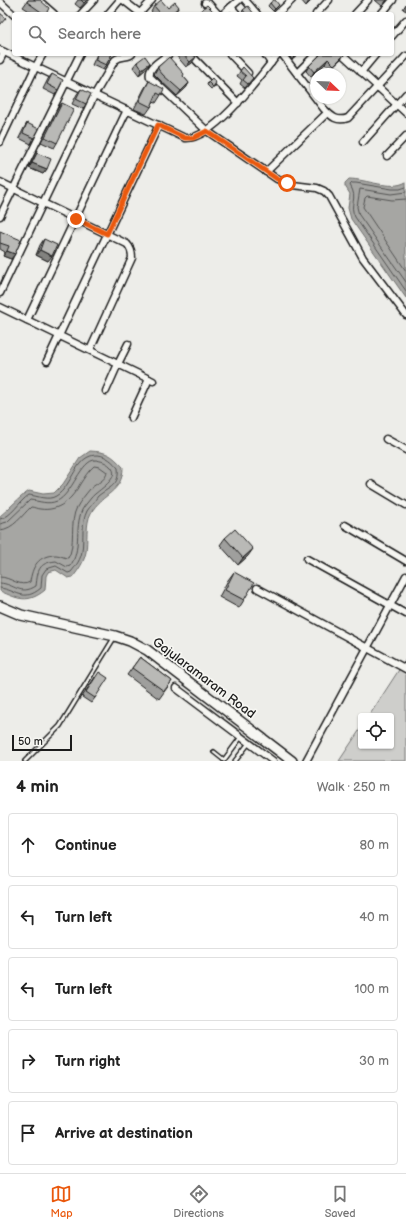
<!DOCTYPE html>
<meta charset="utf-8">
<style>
:root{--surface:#fff;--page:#f2f2f2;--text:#222;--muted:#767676;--line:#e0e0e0;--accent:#ea580c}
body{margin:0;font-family:"Balsamiq Sans",sans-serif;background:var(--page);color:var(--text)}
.controls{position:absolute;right:12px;bottom:12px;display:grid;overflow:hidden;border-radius:4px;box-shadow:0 1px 3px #0004}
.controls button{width:36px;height:36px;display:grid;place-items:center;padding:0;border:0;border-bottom:1px solid var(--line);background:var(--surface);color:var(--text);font:20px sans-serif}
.compass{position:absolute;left:310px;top:68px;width:36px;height:36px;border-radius:50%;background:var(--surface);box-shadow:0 1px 3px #0004;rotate:113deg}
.scale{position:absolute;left:12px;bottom:10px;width:60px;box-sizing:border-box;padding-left:4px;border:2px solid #1c1c1c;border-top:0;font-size:11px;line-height:14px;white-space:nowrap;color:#1c1c1c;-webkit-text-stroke:3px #f6f6f2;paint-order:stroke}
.stop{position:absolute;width:12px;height:12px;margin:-9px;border:3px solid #ea580c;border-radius:50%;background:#fff}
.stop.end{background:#ea580c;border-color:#fff;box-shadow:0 1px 4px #0008}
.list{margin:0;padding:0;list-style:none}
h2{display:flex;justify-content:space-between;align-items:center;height:52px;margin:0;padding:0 16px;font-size:17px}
h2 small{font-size:13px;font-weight:400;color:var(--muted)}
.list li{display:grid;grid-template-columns:26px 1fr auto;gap:12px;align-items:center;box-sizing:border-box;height:64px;margin:0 8px 8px;padding:0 8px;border:1px solid var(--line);border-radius:4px}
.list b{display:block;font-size:15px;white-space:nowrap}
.list em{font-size:13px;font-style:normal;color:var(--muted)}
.icon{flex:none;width:22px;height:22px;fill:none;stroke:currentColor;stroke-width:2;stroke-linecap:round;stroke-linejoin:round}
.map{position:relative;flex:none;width:406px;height:761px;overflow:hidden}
.search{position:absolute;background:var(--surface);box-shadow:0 1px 3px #0004;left:12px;right:12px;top:12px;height:44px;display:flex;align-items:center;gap:10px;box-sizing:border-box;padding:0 14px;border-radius:4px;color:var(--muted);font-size:15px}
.sheet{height:412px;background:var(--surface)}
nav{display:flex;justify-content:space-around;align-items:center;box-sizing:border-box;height:56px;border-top:1px solid var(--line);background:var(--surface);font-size:11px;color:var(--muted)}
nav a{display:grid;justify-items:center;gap:2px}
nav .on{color:var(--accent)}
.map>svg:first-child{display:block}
.green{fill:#cececb;stroke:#757574}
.water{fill:#a6a6a3;stroke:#6f6f6d}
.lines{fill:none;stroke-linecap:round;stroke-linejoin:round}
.shore{stroke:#535352;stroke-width:1}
.service-casing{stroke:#1c1c1c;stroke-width:6}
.minor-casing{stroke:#1c1c1c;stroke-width:9}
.secondary-casing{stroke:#1c1c1c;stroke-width:12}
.service{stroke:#f6f6f2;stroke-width:3}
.minor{stroke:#f6f6f2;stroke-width:6}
.secondary{stroke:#f6f6f2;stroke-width:9}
.wall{fill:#9f9f9d;stroke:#1c1c1c}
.shaded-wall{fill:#82827f;stroke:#1c1c1c}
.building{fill:#b9b9b6;stroke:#1c1c1c}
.route{stroke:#ea580c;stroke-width:5}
.labels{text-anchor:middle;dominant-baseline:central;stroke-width:3.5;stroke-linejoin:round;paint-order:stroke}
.street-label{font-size:13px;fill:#1c1c1c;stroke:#f6f6f2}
</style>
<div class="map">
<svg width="406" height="761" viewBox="0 0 406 761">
<rect width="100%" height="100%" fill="#edede9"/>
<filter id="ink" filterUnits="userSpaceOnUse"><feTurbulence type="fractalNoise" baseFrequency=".025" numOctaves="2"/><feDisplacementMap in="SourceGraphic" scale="8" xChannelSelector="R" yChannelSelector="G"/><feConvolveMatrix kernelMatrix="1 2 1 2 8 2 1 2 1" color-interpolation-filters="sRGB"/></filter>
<g filter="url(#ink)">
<!-- green -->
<polygon class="green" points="406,659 406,761 339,761 361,728 361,746 391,746 391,716 369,716"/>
<!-- water -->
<g class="water">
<path d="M349,179C366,179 391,191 406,182V298L351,219L348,208L350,194L345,186V183Z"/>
<path d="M90,451C107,452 111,454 123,467C123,493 102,493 91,513C85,524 88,540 86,552C84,562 79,569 73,577L68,578L56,570L48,572L46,576L45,590C28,604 18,599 0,591V516C10,508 18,498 29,491L43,494L54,493L63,484L80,458Z"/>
</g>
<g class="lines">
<!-- shore -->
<g class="shore">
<path d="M406,187L400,189H392L356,183H352L350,185C359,200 348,203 355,217L406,291"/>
<polyline points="406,192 391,194 360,189 357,207 359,215 406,282"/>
<polyline points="406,199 392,200 367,196 365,198 363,207 406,271"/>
<path d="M0,519C12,517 19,501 29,495C38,496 48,501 56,496C73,486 75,454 98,455C107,456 113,462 118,468C120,486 109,487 98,496C95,500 90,507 87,511C81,523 84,538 82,551C81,559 76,566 71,572L68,573L56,566L46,569L42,575L41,588C23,603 17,590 0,588"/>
<path d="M0,524L7,522L30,500C39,501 48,505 57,501C72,495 81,459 96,460C101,461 106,462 110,466C123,478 97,490 91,498C88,502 84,506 82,510C74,529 82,550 70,566L67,567L56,561C38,563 38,570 36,586C20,596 15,584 0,583"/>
<path d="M0,530C14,529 22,515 31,507C34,507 37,509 40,509C59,512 72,499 80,484C84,478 88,471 94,466L100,467L107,472C106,481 96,483 90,489C86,494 80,501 77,507C69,522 76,546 68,558C64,558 60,555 56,555C38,555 32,567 30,582C20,588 11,577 0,577"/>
</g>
<defs>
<g id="service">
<polyline points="214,752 224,760"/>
<polyline points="224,760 241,737"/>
<polyline points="25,761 60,726 114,638"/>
<polyline points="235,761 249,743"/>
</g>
<g id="minor">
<polyline points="38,0 54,14"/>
<polyline points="123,0 141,14"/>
<polyline points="245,0 257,14"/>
<polyline points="0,2 14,15"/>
<polyline points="205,3 209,4 218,14"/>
<polyline points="231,7 237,14"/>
<polyline points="81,14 94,0"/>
<polyline points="108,14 120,0"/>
<polyline points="139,14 152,0"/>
<polyline points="223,14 239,0"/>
<polyline points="277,14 292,0"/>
<polyline points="316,14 329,0"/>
<polyline points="355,14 368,0"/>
<polyline points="381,14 393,0"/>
<polyline points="392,36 406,20"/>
<path d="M0,50L185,138C213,141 262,74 278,54"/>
<path d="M169,54C162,60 147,67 150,77L207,131L277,179L293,185L317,188L324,191L329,196L363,258L406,315"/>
<polyline points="190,54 238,103"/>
<polyline points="230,54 248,73"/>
<polyline points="265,54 271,63"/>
<path d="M282,54L324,109C332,117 337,122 348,118L406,56"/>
<polyline points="342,54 406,113"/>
<polyline points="0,60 4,52"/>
<polyline points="361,72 376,54"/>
<polyline points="297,73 316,54"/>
<polyline points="0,142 36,66 43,54"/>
<polyline points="363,142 406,94"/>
<polyline points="387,156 406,136"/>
<polyline points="266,172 327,113"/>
<path d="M0,182L127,244C131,248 132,252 132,258L90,350"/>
<polyline points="0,216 80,54"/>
<path d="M0,293L95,94L115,60C122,55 128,58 132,54"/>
<polyline points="0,307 153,381"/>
<polyline points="27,320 127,110"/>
<polyline points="47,361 159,125"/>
<polyline points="106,391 118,364 128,344"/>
<polyline points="131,418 149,379"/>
<polyline points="386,439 406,450"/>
<polyline points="371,484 406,505"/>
<polyline points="345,525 406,561"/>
<polyline points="307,559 406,614"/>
<polyline points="257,588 406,669"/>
<polyline points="176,688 273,761"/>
<polyline points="306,761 406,576"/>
</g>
<polyline id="secondary" points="0,606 21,615 115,636 130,641 147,650 292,761"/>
</defs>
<!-- service casing -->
<use href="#service" class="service-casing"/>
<!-- minor casing -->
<use href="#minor" class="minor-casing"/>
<!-- secondary casing -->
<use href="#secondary" class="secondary-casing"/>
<!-- service -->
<use href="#service" class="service"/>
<!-- minor -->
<use href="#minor" class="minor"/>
<!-- secondary -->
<use href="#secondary" class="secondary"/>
</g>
<!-- wall -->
<g class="wall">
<polygon points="28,0 40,0 46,14 34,14 23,7"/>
<polygon points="78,0 87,0 80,8 75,4"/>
<polygon points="301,0 312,0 306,6"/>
<polygon points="375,0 387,0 382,6"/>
<polygon points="270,3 279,5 273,11 268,6"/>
<polygon points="406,4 406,11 403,9"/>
<polygon points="154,6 168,8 179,7 173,14 153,14 151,12"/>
<polygon points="202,9 213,14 202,14 201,12"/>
<polygon points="243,10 254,14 242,14 242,13"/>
<polygon points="97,54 112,54 106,65 103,70 92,65"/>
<polygon points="175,54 192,54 192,63 186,67"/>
<polygon points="288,54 299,54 292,60"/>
<polygon points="319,54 344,54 344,55 341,59 330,69 325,64 311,77 306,71 309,66 319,56"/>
<polygon points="137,62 147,68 139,75 133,67"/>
<polygon points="158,67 183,76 189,83 186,88 177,96 160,80 154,74"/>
<polygon points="243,67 250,82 245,88 240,84 242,80 237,76"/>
<polygon points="52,74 58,90 55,95 43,89 48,79"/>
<polygon points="149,81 161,95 156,103 153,102 151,107 146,114 134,109 144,89"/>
<polygon points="208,82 215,86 211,89 207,85"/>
<polygon points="81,89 86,104 83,109 72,104 77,94"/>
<polygon points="62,103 57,143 54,148 41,142 58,108"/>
<polygon points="27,123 34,138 31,144 19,138 24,128"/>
<polygon points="37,153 47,169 43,174 29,168 34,158"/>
<polygon points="0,231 15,254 11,259 3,256 5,252 0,249"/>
<polygon points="44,239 48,261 36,255 40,245"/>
<polygon points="225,538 248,556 238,565 220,545"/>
<polygon points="234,572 244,600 239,608 219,597 228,580"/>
<polygon points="140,657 172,681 159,699 127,675"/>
<polygon points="95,677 95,698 91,703 82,697"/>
</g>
<!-- shaded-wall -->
<g class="shaded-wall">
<polygon points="311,0 312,0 306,6 309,1"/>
<polygon points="179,7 175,12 173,14 171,14"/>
<polygon points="297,54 299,54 292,60 295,55"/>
<polygon points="196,57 192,63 186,67 190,62"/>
<polygon points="328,59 325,64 311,77 314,72"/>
<polygon points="150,63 147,68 139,75 142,69"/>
<polygon points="189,83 186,88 177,96 181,91"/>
<polygon points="32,163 47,169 43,174 29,168"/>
<polygon points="40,250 52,256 48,261 36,255"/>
<polygon points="7,251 15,254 11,259 3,256"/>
<polygon points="253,549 248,556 238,565 243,558"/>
</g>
<!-- building -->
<g class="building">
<polygon points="28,0 40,0 49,8 46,14 44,14 27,2"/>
<polygon points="81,0 87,0 84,3"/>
<polygon points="161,0 168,8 175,2 179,7 171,14 161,14 154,6"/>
<polygon points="274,0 275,0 279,5 275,9 270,3"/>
<polygon points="207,5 214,12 213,14 207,14 202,9"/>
<polygon points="248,6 254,14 246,14 243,10"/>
<polygon points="0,13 6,18 0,25"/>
<polygon points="98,54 112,54 106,65 95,60"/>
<polygon points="183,54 192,54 196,57 190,62"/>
<polygon points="321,54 344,54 344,55 334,65 328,59 314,72 309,66"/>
<polygon points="145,56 150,63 142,69 137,62"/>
<polygon points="169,57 184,74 183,76 189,83 181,91 163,75 158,69 158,67"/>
<polygon points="243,67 253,78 248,84 243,80 246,76 240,71"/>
<polygon points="52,74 63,80 58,90 47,84"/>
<polygon points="212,78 216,83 213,87 208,82"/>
<polygon points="149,81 164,89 161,95 157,93 151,107 139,101"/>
<polygon points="81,89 91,94 86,104 76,99"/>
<polygon points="62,103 74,109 57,143 45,137"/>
<polygon points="27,123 39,129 34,138 23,133"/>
<polygon points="37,153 51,159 47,169 32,163"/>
<polygon points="0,231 21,240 15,254 7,251 9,246 0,243"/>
<polygon points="44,239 57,245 52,256 40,250"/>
<polygon points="235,529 253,549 243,558 225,538"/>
<polygon points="234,572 254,583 244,600 225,590"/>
<polygon points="140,657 172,681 164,691 132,668"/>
<polygon points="99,672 108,678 95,698 86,692"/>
</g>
</g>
<g class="lines" filter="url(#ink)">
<!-- route -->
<polyline class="route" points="76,219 107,234 158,125 185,138 193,138 207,131 277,179 287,183"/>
</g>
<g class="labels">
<!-- street labels -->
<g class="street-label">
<text transform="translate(204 678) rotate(37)">Gajularamaram Road</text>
</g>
</g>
</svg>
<div class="controls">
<button><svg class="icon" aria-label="locate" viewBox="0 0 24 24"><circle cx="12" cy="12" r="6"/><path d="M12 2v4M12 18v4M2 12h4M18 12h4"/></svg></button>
</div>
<svg class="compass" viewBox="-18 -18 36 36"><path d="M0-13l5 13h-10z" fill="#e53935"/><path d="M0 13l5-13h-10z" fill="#767676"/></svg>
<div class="scale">50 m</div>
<div class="stop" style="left:287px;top:183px"></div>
<div class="stop end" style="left:76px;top:219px"></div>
<div class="search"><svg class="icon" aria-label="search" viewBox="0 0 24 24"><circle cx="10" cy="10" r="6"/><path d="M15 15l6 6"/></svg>Search here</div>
</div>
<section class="sheet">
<h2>4 min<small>Walk · 250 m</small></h2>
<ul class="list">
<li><svg class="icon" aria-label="ahead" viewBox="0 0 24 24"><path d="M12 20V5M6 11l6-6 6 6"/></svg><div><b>Continue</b></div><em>80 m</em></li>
<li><svg class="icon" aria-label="left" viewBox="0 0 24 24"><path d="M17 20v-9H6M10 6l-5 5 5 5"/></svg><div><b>Turn left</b></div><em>40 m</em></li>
<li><svg class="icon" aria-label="left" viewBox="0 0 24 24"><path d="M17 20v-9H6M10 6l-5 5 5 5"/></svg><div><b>Turn left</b></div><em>100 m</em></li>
<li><svg class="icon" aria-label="right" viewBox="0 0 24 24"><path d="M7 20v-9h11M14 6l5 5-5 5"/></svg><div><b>Turn right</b></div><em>30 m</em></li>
<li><svg class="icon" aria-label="arrive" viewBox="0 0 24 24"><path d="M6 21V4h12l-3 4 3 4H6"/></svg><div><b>Arrive at destination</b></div></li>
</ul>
</section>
<nav>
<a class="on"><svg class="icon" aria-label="map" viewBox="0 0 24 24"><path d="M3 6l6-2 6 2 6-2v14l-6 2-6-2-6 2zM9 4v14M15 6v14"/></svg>Map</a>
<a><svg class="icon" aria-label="directions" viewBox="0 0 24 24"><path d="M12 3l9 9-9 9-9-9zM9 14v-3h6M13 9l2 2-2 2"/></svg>Directions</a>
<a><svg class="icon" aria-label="saved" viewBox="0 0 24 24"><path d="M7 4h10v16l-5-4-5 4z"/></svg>Saved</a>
</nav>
